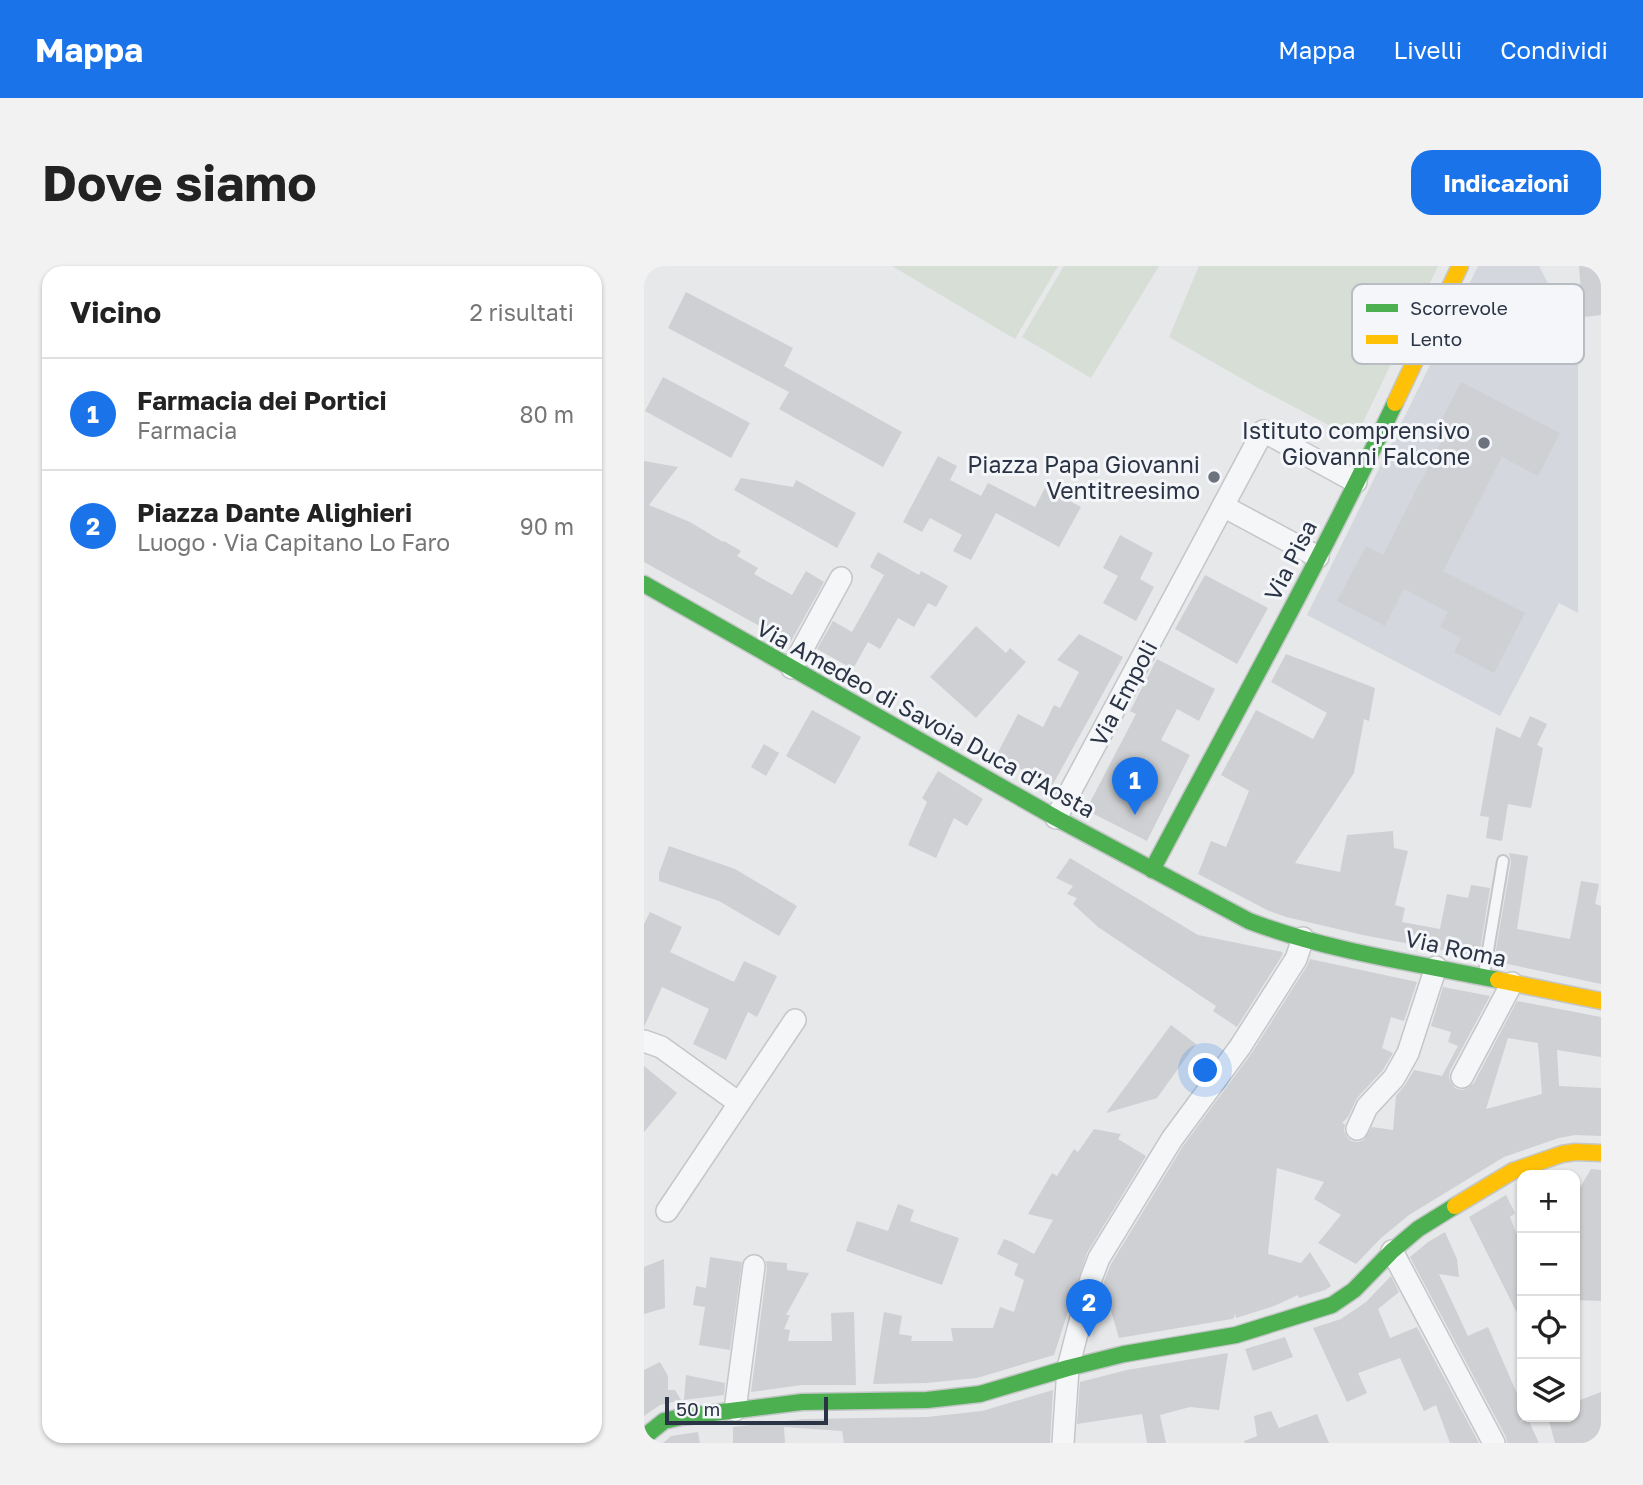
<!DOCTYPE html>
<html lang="it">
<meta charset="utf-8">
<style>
:root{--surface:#fff;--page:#f2f2f2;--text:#222;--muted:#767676;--line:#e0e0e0;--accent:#1a73e8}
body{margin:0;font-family:"Golos Text",sans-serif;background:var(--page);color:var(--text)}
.controls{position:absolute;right:21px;bottom:21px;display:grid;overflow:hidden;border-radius:14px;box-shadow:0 2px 5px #0004}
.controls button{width:63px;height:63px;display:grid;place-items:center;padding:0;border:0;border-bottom:2px solid var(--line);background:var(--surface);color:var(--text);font:35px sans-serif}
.scale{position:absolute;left:21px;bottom:18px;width:163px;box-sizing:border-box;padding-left:7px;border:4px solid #2b3445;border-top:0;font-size:19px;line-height:24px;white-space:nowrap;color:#2b3445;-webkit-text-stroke:5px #f4f6f9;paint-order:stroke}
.you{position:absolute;left:562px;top:805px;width:24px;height:24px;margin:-18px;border:5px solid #fff;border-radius:50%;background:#1a73e8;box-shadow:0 0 0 10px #1a73e833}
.badge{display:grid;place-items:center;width:46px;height:46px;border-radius:50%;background:var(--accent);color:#fff;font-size:23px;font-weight:700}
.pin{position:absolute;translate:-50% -58px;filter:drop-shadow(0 2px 4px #0008)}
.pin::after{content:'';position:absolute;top:37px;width:24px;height:21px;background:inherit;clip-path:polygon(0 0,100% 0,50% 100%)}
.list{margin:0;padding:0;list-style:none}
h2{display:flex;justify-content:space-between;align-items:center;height:91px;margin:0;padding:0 28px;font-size:30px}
h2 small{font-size:23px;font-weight:400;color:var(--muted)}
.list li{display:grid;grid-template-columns:46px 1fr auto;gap:21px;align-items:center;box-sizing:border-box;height:112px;padding:0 28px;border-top:2px solid var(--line)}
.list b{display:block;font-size:26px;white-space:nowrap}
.list p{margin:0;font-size:23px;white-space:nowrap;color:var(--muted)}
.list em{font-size:23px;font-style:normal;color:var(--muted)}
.icon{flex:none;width:38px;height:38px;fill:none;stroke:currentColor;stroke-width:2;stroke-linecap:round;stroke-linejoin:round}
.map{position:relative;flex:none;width:957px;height:1177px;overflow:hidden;border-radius:21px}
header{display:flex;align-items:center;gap:42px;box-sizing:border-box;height:98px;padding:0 35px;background:var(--accent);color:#fff}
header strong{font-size:33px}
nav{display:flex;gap:38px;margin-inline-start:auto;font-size:24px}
.intro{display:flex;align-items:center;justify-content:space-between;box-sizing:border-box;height:168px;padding:0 42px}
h1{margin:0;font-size:49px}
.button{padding:18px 32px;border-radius:21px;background:var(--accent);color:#fff;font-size:24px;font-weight:700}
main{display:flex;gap:42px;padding:0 42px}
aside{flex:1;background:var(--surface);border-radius:21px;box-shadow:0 2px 5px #0004}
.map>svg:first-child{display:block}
.built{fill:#d4d7dd}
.green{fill:#d6ded6}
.building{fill:#ced0d3;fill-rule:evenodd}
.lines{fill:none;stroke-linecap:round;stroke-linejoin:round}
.lane-casing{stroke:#c4c6c8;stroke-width:14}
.street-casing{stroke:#c4c6c8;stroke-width:24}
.fast-casing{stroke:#c4c6c8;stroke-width:19}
.slow-casing{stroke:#c4c6c8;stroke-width:19}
.lane{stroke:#f5f6f7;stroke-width:10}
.street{stroke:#f5f6f7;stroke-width:21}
.fast{stroke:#4caf50;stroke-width:16}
.slow{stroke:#ffc107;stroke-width:16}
.poi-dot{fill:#6c737f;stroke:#f4f6f9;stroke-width:2.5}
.labels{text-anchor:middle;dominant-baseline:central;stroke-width:6;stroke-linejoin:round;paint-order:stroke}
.poi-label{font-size:23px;fill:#2b3445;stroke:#f4f6f9;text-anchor:end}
.street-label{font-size:23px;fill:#2b3445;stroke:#f4f6f9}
.key{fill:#f4f6f9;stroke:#b8bcc3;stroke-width:2}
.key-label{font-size:19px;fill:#2b3445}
</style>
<header>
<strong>Mappa</strong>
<nav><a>Mappa</a><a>Livelli</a><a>Condividi</a></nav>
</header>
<div class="intro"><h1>Dove siamo</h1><a class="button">Indicazioni</a></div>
<main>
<aside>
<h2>Vicino<small>2 risultati</small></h2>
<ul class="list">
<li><span class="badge">1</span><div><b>Farmacia dei Portici</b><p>Farmacia</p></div><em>80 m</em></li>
<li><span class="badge">2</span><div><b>Piazza Dante Alighieri</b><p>Luogo · Via Capitano Lo Faro</p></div><em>90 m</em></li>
</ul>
</aside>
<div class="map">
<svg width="957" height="1177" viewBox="0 0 957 1177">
<rect width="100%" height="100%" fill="#e6e8ea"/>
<!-- built -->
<polygon class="built" points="834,0 895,0 934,75 934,347 915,337 856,450 663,349 786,99 793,94 797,86 801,79 800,70"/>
<!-- green -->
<g class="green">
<polygon points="248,0 414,0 371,73"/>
<polygon points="420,0 515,0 447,112 378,71"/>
<polygon points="555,0 794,0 711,173 616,123 525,71"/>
</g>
<!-- building -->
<g class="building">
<polygon points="935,0 957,0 957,49 939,51"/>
<polygon points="42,26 149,82 140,100 258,166 239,201 135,143 145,126 24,62"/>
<polygon points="19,111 106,157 87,192 1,145"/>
<polygon points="817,116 916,167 894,210 858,191 799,305 881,347 850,407 810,386 817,372 796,361 804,346 760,323 741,360 693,335 722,280 739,289 799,172 791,167"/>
<polygon points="294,190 313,200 306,214 337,230 344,217 391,241 401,222 437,241 415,281 352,247 327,294 309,285 318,269 286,252 278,266 259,256"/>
<polygon points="0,195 34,201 5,239 46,256 79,276 80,275 97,285 93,290 114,302 110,308 148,329 162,305 180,316 146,377 0,296"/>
<polygon points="97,212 149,221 152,214 212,247 193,282 90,224"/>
<polygon points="476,269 509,287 496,313 510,321 492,355 459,337 474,310 459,302"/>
<polygon points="234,286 275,309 277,305 304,320 292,341 284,337 270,361 254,352 236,383 224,376 209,403 173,383 189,355 208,366 240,309 226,301"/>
<polygon points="561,309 624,342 593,398 531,363"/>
<polygon points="332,360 362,387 366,382 382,396 332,452 286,411"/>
<polygon points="435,368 479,391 408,520 352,490 374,448 399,461 410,439 416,442 435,406 413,394"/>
<polygon points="642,388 731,422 725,455 720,453 710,507 651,597 696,606 703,569 749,565 750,582 764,585 751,639 761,642 758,656 796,663 803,628 824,632 827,619 846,622 835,691 719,669 642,651 625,645 554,608 567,575 582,581 605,525 577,509 612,444 669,473 683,447 627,416"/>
<polygon points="513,393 571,423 555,455 533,443 517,474 546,489 503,575 442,544 492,448 486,445"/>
<polygon points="168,444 217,471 191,518 142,490"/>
<polygon points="886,450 903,458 893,479 899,482 887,542 864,538 858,575 842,572 845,551 836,550 852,461 876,472"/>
<polygon points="120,478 135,487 122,510 107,501"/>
<polygon points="294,505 339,533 323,560 310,552 292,592 264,579 283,536 278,532"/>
<polygon points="25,580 91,603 153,640 135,670 75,635 15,615 15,607"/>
<polygon points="865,587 884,590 873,663 926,673 937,615 955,618 951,638 957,640 957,718 850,695 867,596"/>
<polygon points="426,592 554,669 638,686 639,688 593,761 569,745 572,740 454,661 429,638 433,632 423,628 429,620 412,612"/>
<polygon points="6,646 38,661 26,686 90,716 100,695 133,710 113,751 104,746 82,794 49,778 65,743 18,721 0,761 0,658"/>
<path d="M666,693L773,716L760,755L747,751L738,782L749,787L739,804L713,832L704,851L698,857L701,858L700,865L703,871L707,875L714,876L720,874L728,861L749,864L752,830L761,819L770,804L798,810L814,780L804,776L807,766L787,760L799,721L846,730L806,805L805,811L807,817L811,822L818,824L824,822L830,817L873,735L957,751V791L913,784L915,820L957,822V870L931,869L915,872L860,891L765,949L737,972L712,998L674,977L697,949L670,933L680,916L633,902L624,988L657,997L666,986L687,1020L681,1024L655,1032L654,1029L630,1040L592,1052L591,1047L590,1052L588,1053L475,1072L459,1018L467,998L539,880L607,788L663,700ZM864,772L894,777L898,828L842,843Z"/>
<polygon points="527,759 552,778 513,832 462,847"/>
<polygon points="0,800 33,827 0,866"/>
<polygon points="450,863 477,868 474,873 502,890 443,987 410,1089 333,1112 282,1117 229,1118 240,1046 258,1050 255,1068 268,1070 267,1075 309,1075 307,1062 349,1062 356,1041 370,1046 380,1014 370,1009 374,998 353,988 360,973 368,976 390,988 409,954 384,948 408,907 413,910 430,883 434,886"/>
<polygon points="947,903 957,904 957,1035 931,1034 931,930"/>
<polygon points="862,929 871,947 866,951 878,982 878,1057 825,951"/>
<polygon points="254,938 270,944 266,955 315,972 298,1019 202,985 213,955 244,965"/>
<polygon points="801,966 813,993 815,1011 795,1008 824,1070 844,1061 878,1139 878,1153 876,1156 884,1153 895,1177 863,1177 862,1171 766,991 784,976"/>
<polygon points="66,991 98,996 86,1084 55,1079 61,1041 49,1039 52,1020 62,1022"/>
<polygon points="20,993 21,1042 0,1048 0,1001"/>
<polygon points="122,995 143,997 143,1004 165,1007 142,1049 146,1049 140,1063 146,1064 144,1075 188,1075 187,1047 210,1046 212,1119 158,1119 107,1126 123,1002"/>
<polygon points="747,1010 755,1026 734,1043 746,1072 773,1061 835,1177 806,1177 792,1139 780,1145 756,1092 714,1107 723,1127 703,1136 669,1062 697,1053 722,1036"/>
<polygon points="641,1071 649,1091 609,1105 601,1083"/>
<polygon points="584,1087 575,1144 546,1141 516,1149 522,1177 503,1177 498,1148 433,1158 436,1116 483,1104"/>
<polygon points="16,1096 24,1110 24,1124 31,1124 37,1134 16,1139 0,1150 0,1104"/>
<polygon points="42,1109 81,1117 80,1129 40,1134"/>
<polygon points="409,1124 406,1177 200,1177 198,1165 140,1161 141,1177 89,1177 89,1161 159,1153 283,1151 338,1145"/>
<polygon points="957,1126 957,1177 911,1177 904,1151 931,1151 931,1136"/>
<polygon points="627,1145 635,1162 673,1148 685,1177 601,1177 600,1175 613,1170 610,1150"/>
<polygon points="54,1166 56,1177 19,1177 27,1170"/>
</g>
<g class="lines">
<defs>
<polyline id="lane" points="840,708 859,595"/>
<g id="street">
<polyline points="674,291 579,240 619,165 712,216"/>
<polyline points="148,402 197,312"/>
<polyline points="412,552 579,240"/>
<polyline points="0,775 17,781 95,837"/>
<polyline points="818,811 868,717"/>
<polyline points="713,863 723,841 750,812 764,787 792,701"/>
<polyline points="23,945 151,754"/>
<polyline points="748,985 850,1177"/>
<polyline points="91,1144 110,1000"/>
<polyline points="419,1177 424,1102 447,1013 455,992 528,873 596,781 652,693 659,672"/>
</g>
<g id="fast">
<path d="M0,318L412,552L605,655C684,685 771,697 854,714"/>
<path d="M508,604C590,449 676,296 751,137"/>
<polyline points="0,1171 20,1155 37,1151 158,1136 283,1134 336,1128 424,1102 480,1088 592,1069 688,1039 710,1024 748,985 774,963 811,940"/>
</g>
<g id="slow">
<polyline points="751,137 816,0"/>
<polyline points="854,714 957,735"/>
<polyline points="811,940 869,905 918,888 931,886 957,887"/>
</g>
</defs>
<!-- lane casing -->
<use href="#lane" class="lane-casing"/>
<!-- street casing -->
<use href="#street" class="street-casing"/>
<!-- fast casing -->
<use href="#fast" class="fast-casing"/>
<!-- slow casing -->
<use href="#slow" class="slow-casing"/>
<!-- lane -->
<use href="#lane" class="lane"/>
<!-- street -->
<use href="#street" class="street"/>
<!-- fast -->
<use href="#fast" class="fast"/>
<!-- slow -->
<use href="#slow" class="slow"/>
</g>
<!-- markers -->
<g class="poi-dot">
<circle cx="840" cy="177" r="7"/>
<circle cx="570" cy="211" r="7"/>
</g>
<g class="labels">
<!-- poi labels -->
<g class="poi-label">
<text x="826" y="164">Istituto comprensivo<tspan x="826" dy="26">Giovanni Falcone</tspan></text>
<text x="556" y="198">Piazza Papa Giovanni<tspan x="556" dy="26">Ventitreesimo</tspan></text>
</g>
<!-- street labels -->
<g class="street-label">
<text transform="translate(646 294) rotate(-63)">Via Pisa</text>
<text transform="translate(479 427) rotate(-62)">Via Empoli</text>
<text transform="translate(282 452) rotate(29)">Via Amedeo di Savoia Duca d'Aosta</text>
<text transform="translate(812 682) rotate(12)">Via Roma</text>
</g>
</g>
<!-- legend -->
<rect x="708" y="18" width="232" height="80" rx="10" class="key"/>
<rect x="722" y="38" width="32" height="8" fill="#4caf50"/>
<rect x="722" y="69" width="32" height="9" fill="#ffc107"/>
<g class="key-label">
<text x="766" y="49">Scorrevole</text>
<text x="766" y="80">Lento</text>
</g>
</svg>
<div class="controls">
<button>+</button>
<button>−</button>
<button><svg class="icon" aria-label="locate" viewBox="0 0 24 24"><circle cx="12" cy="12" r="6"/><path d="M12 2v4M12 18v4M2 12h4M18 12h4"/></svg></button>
<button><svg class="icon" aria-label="layers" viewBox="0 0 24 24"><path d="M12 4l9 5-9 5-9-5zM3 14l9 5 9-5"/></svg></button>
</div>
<div class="scale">50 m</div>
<div class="you"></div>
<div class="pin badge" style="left:491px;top:549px">1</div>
<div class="pin badge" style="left:445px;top:1071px">2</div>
</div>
</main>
